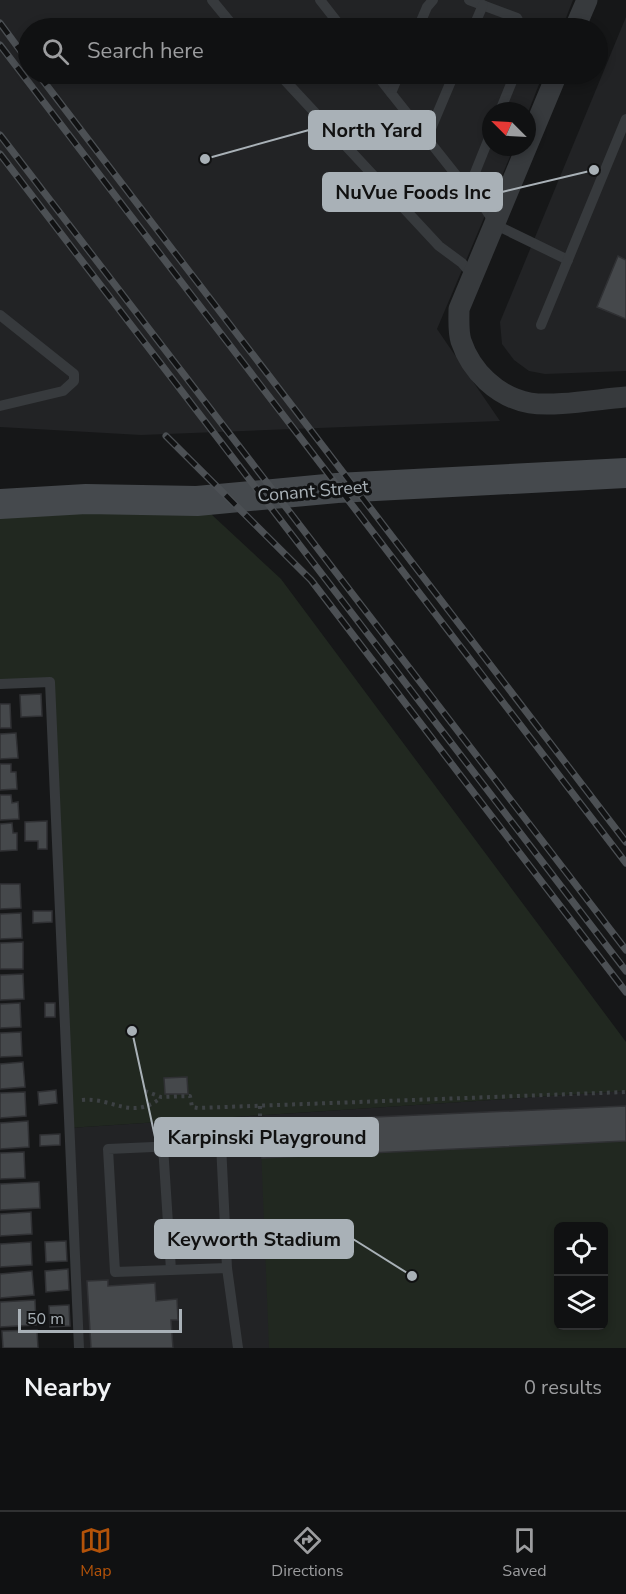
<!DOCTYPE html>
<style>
:root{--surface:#101112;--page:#1e1f20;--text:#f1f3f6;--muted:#9c9d9f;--line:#303132;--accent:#b45309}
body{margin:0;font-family:"Nunito Sans",sans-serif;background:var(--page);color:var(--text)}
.controls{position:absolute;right:18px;bottom:18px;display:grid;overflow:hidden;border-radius:9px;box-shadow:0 3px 9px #0003}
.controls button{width:54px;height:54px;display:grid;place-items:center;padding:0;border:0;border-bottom:2px solid var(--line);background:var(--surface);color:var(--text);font:30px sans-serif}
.compass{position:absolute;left:482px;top:102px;width:54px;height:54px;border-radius:50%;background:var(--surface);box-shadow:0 3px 9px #0003;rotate:294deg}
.scale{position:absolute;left:18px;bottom:15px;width:164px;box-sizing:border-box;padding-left:6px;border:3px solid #a9b1b7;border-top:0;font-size:16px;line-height:21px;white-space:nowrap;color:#a9b1b7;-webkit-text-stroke:4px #111213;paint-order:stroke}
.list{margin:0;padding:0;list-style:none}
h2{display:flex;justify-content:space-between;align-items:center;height:78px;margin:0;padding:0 24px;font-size:26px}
h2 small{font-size:20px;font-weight:400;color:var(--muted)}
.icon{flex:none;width:33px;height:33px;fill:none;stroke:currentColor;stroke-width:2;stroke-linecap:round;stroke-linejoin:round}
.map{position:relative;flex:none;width:626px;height:1348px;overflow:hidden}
.search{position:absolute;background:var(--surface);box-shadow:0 3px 9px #0003;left:18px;right:18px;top:18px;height:66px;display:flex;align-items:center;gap:15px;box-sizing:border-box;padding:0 21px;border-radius:33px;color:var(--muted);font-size:22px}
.sheet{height:162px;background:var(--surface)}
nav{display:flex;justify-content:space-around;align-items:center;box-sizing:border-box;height:84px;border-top:2px solid var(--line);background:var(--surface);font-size:16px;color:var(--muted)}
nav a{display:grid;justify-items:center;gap:3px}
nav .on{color:var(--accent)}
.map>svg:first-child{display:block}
.built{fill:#222325;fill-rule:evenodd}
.green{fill:#212820;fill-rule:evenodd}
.building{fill:#45484b;stroke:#303134;stroke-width:1.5}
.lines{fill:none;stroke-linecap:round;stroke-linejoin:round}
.path{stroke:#3d4144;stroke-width:4;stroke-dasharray:3 4.5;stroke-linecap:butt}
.lane{stroke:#373a3d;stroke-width:10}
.street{stroke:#373a3d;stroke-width:21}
.secondary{stroke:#45494d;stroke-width:30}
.rail-casing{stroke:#4c5054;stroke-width:7}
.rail{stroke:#111213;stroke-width:4.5;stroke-dasharray:14;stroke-linecap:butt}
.labels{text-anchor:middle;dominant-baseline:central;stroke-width:6;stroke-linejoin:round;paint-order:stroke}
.street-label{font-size:18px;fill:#a9b1b7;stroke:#111213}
.leader{fill:none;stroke:#a9b1b7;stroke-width:2}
.callout-dot{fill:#a9b1b7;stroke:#111213;stroke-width:2}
.callout{fill:#a9b1b7;stroke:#a9b1b7;stroke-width:2}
.callout-label{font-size:20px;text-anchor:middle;font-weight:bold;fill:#111}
</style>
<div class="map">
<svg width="626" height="1348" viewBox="0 0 626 1348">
<rect width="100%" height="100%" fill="#161718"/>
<!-- built -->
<g class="built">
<polygon points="0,0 573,0 562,28 28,28 28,74 543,74 527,115 527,111 491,111 491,147 514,147 437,329 500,421 141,435 0,427"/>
<polygon points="626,17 626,371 545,374 529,371 514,360 502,344 500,322"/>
<path d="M626,1091V1348H79L69,1128ZM558,1226H604V1326H558Z"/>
</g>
<!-- green -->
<g class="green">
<polygon points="197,501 281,579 626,1042 626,1091 69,1128 50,682 0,684 0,504"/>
<path d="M626,1106V1348H269L260,1122ZM558,1226H604V1326H558Z"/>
</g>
<!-- building -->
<g class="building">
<polygon points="618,256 626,260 626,319 597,307"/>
<polygon points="41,694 42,716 21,717 20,695"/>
<polygon points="0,704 10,704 11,728 0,728"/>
<polygon points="16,733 18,758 0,759 0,734"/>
<polygon points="0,764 11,764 11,772 16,772 17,789 0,790"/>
<polygon points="0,795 11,795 12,803 18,802 19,819 0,820"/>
<polygon points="47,821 47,849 38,849 38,841 25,841 25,822"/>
<polygon points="12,823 13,833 17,833 17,850 0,851 0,824"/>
<polygon points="0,884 20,884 21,908 0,909"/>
<polygon points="33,911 52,911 52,922 33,923"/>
<polygon points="21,913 22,938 0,939 0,914"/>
<polygon points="23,942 23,969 0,969 0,943"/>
<polygon points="23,974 24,999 0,1000 0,975"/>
<polygon points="20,1003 21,1027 0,1028 0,1004"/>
<rect x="45" y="1003" width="10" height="14"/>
<polygon points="21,1032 22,1056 0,1057 0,1033"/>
<polygon points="23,1062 25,1087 0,1089 0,1064"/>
<polygon points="187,1077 188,1094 165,1094 164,1078"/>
<polygon points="56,1090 57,1103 39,1105 38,1092"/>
<polygon points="25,1092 26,1116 0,1118 0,1093"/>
<polygon points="626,1106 626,1141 262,1158 260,1122"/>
<polygon points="28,1121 29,1147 0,1149 0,1123"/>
<polygon points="60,1134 60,1145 40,1146 40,1135"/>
<polygon points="24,1152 25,1178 0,1179 0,1153"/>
<polygon points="39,1182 40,1208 0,1210 0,1184"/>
<polygon points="31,1212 32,1234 0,1236 0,1214"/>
<polygon points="66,1241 67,1261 46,1262 45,1242"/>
<polygon points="31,1242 32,1265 0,1267 0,1244"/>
<polygon points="68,1269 69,1290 46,1292 45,1271"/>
<polygon points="32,1271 34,1295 0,1298 0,1274"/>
<polygon points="108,1280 108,1286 155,1283 156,1301 177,1299 178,1320 171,1320 173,1348 91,1348 87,1281"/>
<polygon points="35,1300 36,1325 0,1327 0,1302"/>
<polygon points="69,1305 70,1326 50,1327 49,1306"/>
<polygon points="37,1330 38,1348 3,1348 2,1331"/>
</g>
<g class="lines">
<!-- path -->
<g class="path">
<polyline points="145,1091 161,1097 190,1096 192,1107 198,1108 626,1092"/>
<path d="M82,1100C113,1097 130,1121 161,1098"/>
<polyline points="260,1106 260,1116"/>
</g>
<!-- lane -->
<g class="lane">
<polyline points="212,0 235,28"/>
<polyline points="320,0 342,28"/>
<polyline points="469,0 517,18 522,28"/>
<polyline points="418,28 427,7 433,0"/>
<polyline points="473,28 483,5"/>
<polyline points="279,74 439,246 462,263 473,276"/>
<polyline points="376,74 391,93"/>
<polyline points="399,74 391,93 468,190 484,207 496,225 568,260"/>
<polyline points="500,111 515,74"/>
<polyline points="427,138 454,74"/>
<polyline points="468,190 491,133"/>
<polyline points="0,315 74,374 74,381 63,391 0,406"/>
<polyline points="541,325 626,119"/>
<polyline points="0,684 50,682 79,1348"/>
<polyline points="163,1146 171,1270"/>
<polyline points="227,1268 115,1272 108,1149 221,1144 227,1268 238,1348"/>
</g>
<!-- street -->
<g class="street">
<polyline points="575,28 587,0"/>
<path d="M557,74L459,309C459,319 458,331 461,341C471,371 497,397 530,403C555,407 599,399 626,397"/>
</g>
<!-- secondary -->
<polyline class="secondary" points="0,504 86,499 197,501 337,488 626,473"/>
<defs>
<g id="rail">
<polyline points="0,23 28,61"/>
<polyline points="0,45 626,863"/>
<polyline points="38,74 626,842"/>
<polyline points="0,135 626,950"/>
<polyline points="0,154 626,971"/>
<polyline points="166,436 311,580 626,992"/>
</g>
</defs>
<!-- rail casing -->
<use href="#rail" class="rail-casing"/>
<!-- rail -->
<use href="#rail" class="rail"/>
</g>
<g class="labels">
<!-- street labels -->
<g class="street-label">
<text transform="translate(313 491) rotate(-5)">Conant Street</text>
</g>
</g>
<!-- callouts -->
<path class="leader" d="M205 159L309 130M594 170L502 192M132 1031L155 1137M412 1276L353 1239"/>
<g class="callout-dot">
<circle cx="205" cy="159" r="6"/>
<circle cx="594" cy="170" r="6"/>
<circle cx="132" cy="1031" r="6"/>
<circle cx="412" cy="1276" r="6"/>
</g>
<g class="callout">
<rect x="309" y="111" width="126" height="38" rx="6"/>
<rect x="323" y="173" width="179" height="38" rx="6"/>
<rect x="155" y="1118" width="223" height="38" rx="6"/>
<rect x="155" y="1220" width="198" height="38" rx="6"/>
</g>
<g class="callout-label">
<text x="372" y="137">North Yard</text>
<text x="413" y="199">NuVue Foods Inc</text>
<text x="267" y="1144">Karpinski Playground</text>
<text x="254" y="1246">Keyworth Stadium</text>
</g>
</svg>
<div class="controls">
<button><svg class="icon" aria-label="locate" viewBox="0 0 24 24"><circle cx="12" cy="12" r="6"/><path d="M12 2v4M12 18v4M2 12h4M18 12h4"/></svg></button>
<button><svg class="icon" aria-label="layers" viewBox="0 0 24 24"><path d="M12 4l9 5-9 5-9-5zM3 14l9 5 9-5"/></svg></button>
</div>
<svg class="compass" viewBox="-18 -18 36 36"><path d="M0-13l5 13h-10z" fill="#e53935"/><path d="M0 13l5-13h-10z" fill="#9c9d9f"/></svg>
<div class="scale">50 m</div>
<div class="search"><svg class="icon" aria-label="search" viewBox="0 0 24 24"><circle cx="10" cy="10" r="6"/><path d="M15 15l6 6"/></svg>Search here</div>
</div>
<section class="sheet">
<h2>Nearby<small>0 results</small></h2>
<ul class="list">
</ul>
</section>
<nav>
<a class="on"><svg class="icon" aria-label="map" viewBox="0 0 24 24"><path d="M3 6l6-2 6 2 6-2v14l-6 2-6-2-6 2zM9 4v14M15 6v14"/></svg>Map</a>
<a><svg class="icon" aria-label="directions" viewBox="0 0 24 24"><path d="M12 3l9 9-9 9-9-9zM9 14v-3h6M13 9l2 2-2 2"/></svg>Directions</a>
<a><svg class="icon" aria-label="saved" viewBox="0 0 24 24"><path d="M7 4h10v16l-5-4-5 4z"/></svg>Saved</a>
</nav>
